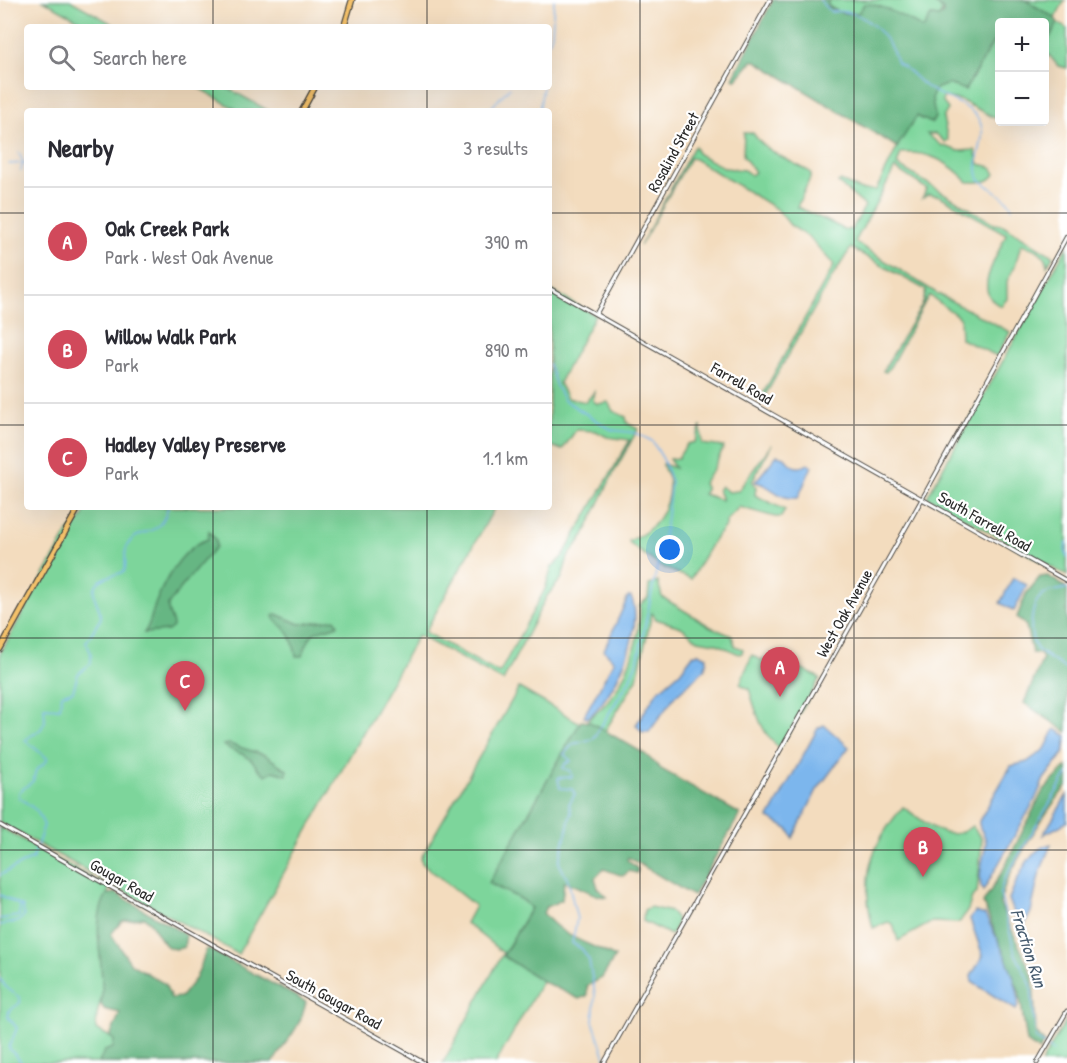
<!DOCTYPE html>
<meta charset="utf-8">
<style>
:root{--surface:#fff;--page:#f2f2f3;--text:#2b2b33;--muted:#7c7c81;--line:#e1e1e2;--accent:#d1495b}
body{margin:0;font-family:"Patrick Hand",sans-serif;background:var(--page);color:var(--text)}
.controls{position:absolute;right:18px;top:18px;display:grid;overflow:hidden;border-radius:6px;box-shadow:0 6px 24px #0002}
.controls button{width:54px;height:54px;display:grid;place-items:center;padding:0;border:0;border-bottom:2px solid var(--line);background:var(--surface);color:var(--text);font:30px sans-serif}
.you{position:absolute;left:670px;top:550px;width:21px;height:21px;margin:-15px;border:4px solid #fff;border-radius:50%;background:#1a73e8;box-shadow:0 0 0 9px #1a73e833}
.badge{display:grid;place-items:center;width:39px;height:39px;border-radius:50%;background:var(--accent);color:#fff;font-size:20px;font-weight:700}
.pin{position:absolute;translate:-50% -50px;filter:drop-shadow(0 2px 3px #0008)}
.pin::after{content:'';position:absolute;top:32px;width:21px;height:18px;background:inherit;clip-path:polygon(0 0,100% 0,50% 100%)}
.list{margin:0;padding:0;list-style:none}
h2{display:flex;justify-content:space-between;align-items:center;height:78px;margin:0;padding:0 24px;font-size:26px}
h2 small{font-size:20px;font-weight:400;color:var(--muted)}
.list li{display:grid;grid-template-columns:39px 1fr auto;gap:18px;align-items:center;box-sizing:border-box;height:108px;padding:0 24px;border-top:2px solid var(--line)}
.list b{display:block;font-size:22px;white-space:nowrap}
.list p{margin:0;font-size:20px;white-space:nowrap;color:var(--muted)}
.list em{font-size:20px;font-style:normal;color:var(--muted)}
.icon{flex:none;width:33px;height:33px;fill:none;stroke:currentColor;stroke-width:2;stroke-linecap:round;stroke-linejoin:round}
.map{position:relative;flex:none;width:1067px;height:1063px;overflow:hidden}
.search{position:absolute;background:var(--surface);box-shadow:0 6px 24px #0002;left:24px;top:24px;width:528px;height:66px;display:flex;align-items:center;gap:15px;box-sizing:border-box;padding:0 21px;border-radius:6px;color:var(--muted);font-size:22px}
.panel{position:absolute;background:var(--surface);box-shadow:0 6px 24px #0002;left:24px;top:108px;width:528px;height:402px;border-radius:6px}
.map>svg:first-child{display:block}
.green{fill:#7dd59b;stroke:#548063;stroke-width:1.5}
.forest{fill:#66b683;stroke:#487057;stroke-width:1.5}
.water{fill:#7cb6ed;stroke:#54708c;stroke-width:1.5}
.lines{fill:none;stroke-linecap:round;stroke-linejoin:round}
.stream{stroke:#7cb6ed;stroke-width:1.5}
.minor-casing{stroke:#494641;stroke-width:5}
.major-casing{stroke:#494641;stroke-width:7}
.minor{stroke:#fff;stroke-width:3}
.major{stroke:#f4c16a;stroke-width:4.5}
.grid{fill:none;stroke:#2b2b2b;stroke-width:1.5;stroke-opacity:0.55}
.labels{text-anchor:middle;dominant-baseline:central;stroke-width:4.5;stroke-linejoin:round;paint-order:stroke}
.street-label{font-size:16px;fill:#2b2b2b;stroke:#fff}
.water-label{font-size:18px;font-style:italic;fill:#475c6f;stroke:#fff}
</style>
<div class="map">
<svg width="1067" height="1063" viewBox="0 0 1067 1063">
<rect width="100%" height="100%" fill="#fff"/>
<filter id="ink" filterUnits="userSpaceOnUse"><feTurbulence type="fractalNoise" baseFrequency=".0167" numOctaves="2"/><feDisplacementMap in="SourceGraphic" scale="12" xChannelSelector="R" yChannelSelector="G"/><feConvolveMatrix kernelMatrix="1 2 1 2 8 2 1 2 1" color-interpolation-filters="sRGB"/></filter>
<filter id="wash" filterUnits="userSpaceOnUse"><feTurbulence type="fractalNoise" baseFrequency=".008" numOctaves="4" result="noise"/><feDisplacementMap in="SourceGraphic" scale="24" xChannelSelector="R" yChannelSelector="G"/><feGaussianBlur stdDeviation="1.35" result="paint"/><feColorMatrix in="noise" values="0 0 0 0 0 0 0 0 0 0 0 0 0 0 0 0 0 1.4 0 .05"/><feComposite in="paint" operator="in"/></filter>
<g filter="url(#wash)">
<rect width="100%" height="100%" fill="#f3dcbe"/>
<!-- green -->
<g class="green">
<polygon points="43,0 70,0 118,27 91,27"/>
<path d="M828,0H929L943,9L939,17L931,16L923,29C904,15 885,11 861,9L858,13L839,12L828,6Z"/>
<polygon points="1025,0 1065,0 1055,18"/>
<polygon points="1058,23 1067,29 1067,68 1058,66 1049,55 1045,59 1044,46"/>
<path d="M999,32V120L960,100L943,97L942,101L948,109L943,118L948,140L945,142L936,134H927L941,145L959,151L975,150L979,164L991,167L995,174C989,184 979,182 968,182C949,162 929,151 901,153L897,165L995,224L1003,225L1053,256L1047,266C1046,251 1034,249 1021,244L1015,266L1007,281V299L1001,306C969,292 1000,254 1006,234L940,196L929,194L922,198L927,189L895,168L855,242L938,294L1010,332L997,356L961,339L960,318L929,295L891,365L886,372L883,371L923,303L926,290L851,248L834,274L762,401H759L834,265L810,238L790,225L778,210L695,159L690,158L640,246L693,148L695,146L698,154L725,168L744,170L751,175L755,172L743,156L744,133H753C766,153 790,160 810,172L811,176L797,207L846,230L852,229L865,206L838,183L840,181L861,190H876L908,126L917,116L923,120L935,89L948,84L965,90Z"/>
<polygon points="197,87 226,87 269,111 239,111"/>
<polygon points="1067,246 1067,576 927,497"/>
<polygon points="549,289 595,315 559,383 567,398 586,402 594,392 593,401 598,404 608,402 613,411 626,417 627,423 638,429 612,476 584,535 568,557 562,578 547,596 503,681 418,635 238,954 0,823 0,654 68,532 84,516 85,507 495,507 425,632 498,673 500,672 545,589 552,567 563,556 630,440 607,437 596,431 576,430 562,450 549,445"/>
<path d="M701,426L702,444L724,447L712,471L703,483L706,490L703,494L722,500L718,490L721,486L728,492L738,491L772,444L752,482L756,487L755,495L785,510L781,517H775L739,507L726,521V525L713,541L691,579L660,566L630,544L629,541C653,532 670,510 669,482C669,475 663,471 663,464L675,468L669,459L678,458L687,444L695,442Z"/>
<path d="M658,582L662,597L711,627L732,636L735,646L743,649L742,653L739,654L715,643L698,640L681,627L656,619L652,613L637,679L605,731L587,721C593,715 601,709 607,702C628,678 641,636 640,605L648,598L649,585Z"/>
<path d="M752,655L760,660C777,653 804,670 820,678L780,748C761,735 756,710 749,689L740,684Z"/>
<path d="M519,688L580,723L489,883C503,892 520,896 531,908L503,955L542,981L496,1063H443L503,953L466,923L475,906L422,863L421,858Z"/>
<path d="M903,807C925,821 947,847 972,826L982,839L977,893L972,897L968,910L959,923L932,922L898,941L893,924L888,922L873,928C860,878 870,845 903,807Z"/>
<path d="M0,827L110,888C91,923 104,947 104,984C103,999 94,1014 96,1029L156,1063H0Z"/>
<polygon points="650,907 671,912 676,917 677,923 671,935 643,921 644,910"/>
<polygon points="1067,1019 1067,1063 1041,1063"/>
</g>
<!-- forest -->
<g class="forest">
<path d="M773,0H828V6C837,14 847,14 858,13L864,4C877,1 912,21 923,29L931,16L939,17L943,14V9L929,0H1025L1055,18L1058,23L1045,46L1044,22H1000L999,32L965,90L948,84L935,89L932,97L935,118L931,123L917,116L897,147L756,61H752L736,80L733,78Z"/>
<path d="M209,531L216,540V547C209,554 169,601 168,606C167,613 173,619 173,627L168,631L144,633C151,624 152,612 156,602C165,579 184,546 208,539Z"/>
<polygon points="1048,576 1067,588 1067,732 1024,703 1043,658 1040,654 1032,653 1026,626 1017,617 1026,594 1040,577"/>
<path d="M276,614L300,624L335,619L338,625C309,635 314,627 302,656H296C294,646 292,634 283,627C278,623 275,622 273,616Z"/>
<path d="M581,721L590,722L645,754L661,769L740,814L693,896L628,857L627,860L638,869L637,873L629,871L623,876L604,869L595,878L598,888L607,897C595,898 578,884 564,882L562,900L546,907L543,913C566,940 586,941 615,957L602,978L587,986V996L579,999L542,981L503,956L531,908L523,900L489,883Z"/>
<path d="M229,744L265,755L287,770V775L273,771L266,775C258,771 258,767 252,761C244,752 232,752 223,745Z"/>
<path d="M1067,766V786C1048,808 1003,876 1000,904L1033,976L1036,1032L1044,1043L1039,1051L1027,1042L1019,991L983,903L1003,870L1043,791Z"/>
<path d="M116,893L186,935L184,947C160,957 160,927 144,917L122,921L111,934L131,964L165,984L171,998L181,997L196,978L207,948L306,1002C300,1030 286,1040 273,1063H99L104,1051L113,1048L114,1040L110,1037L120,1013L104,1009L101,1004C107,966 88,927 107,894Z"/>
</g>
<!-- water -->
<g class="water">
<path d="M777,455L785,457C790,467 799,470 808,464L812,466L798,498C779,501 771,484 755,482Z"/>
<polygon points="1013,578 1027,585 1014,611 1000,603"/>
<path d="M628,597H631C646,627 614,699 587,718L584,716L614,661L604,650Z"/>
<polygon points="699,653 707,657 705,669 675,696 649,732 642,732 636,725 657,692 680,672 693,655"/>
<polygon points="824,725 849,747 817,790 793,838 789,830 769,818 818,728"/>
<path d="M1055,729L1067,736L1064,753L1044,779L1035,800L983,891C976,878 984,857 986,843C986,834 978,830 979,821L1011,766L1027,762L1045,749Z"/>
<polygon points="1067,795 1067,822 1043,835"/>
<path d="M1051,844L1039,875L1031,912L1021,932L1009,899C1017,879 1029,848 1051,844Z"/>
<path d="M975,912L985,915C994,932 1027,995 1016,1010L972,982L971,976L983,956L970,919Z"/>
</g>
<g class="lines">
<!-- stream -->
<g class="stream">
<path d="M820,0L831,12C863,6 890,37 897,63C909,69 915,78 925,86C941,99 979,104 982,129C984,147 972,161 979,179L1008,201L1012,208"/>
<polyline points="549,42 552,34 554,0"/>
<polyline points="488,111 510,87"/>
<polyline points="539,111 543,87"/>
<polyline points="19,153 23,162 21,171"/>
<polyline points="9,164 27,163"/>
<polyline points="549,364 556,386 564,400 612,430 636,433 652,441 663,459 671,482 666,524 638,659 629,681 593,739 573,744 564,754 571,761 565,764 563,768 571,771 572,777 558,778 560,788 572,789 575,794 569,804 571,813 559,863 568,880 577,919 572,943 582,949 589,960 595,995 593,1021 607,1063"/>
<polyline points="1067,542 1065,549 1067,557"/>
<path d="M1067,588C1059,591 1047,590 1041,596C1030,606 1028,637 1037,649C1039,652 1062,666 1067,670"/>
<path d="M0,875L33,858L44,825L37,811L19,797V792L33,781L36,770L47,761V758L25,740L41,729L45,721L44,707L60,708L62,694L73,691L78,674L91,663V653L86,642L101,618C101,610 97,605 95,598C90,577 112,576 124,572C128,563 122,555 128,544C140,526 160,540 168,507"/>
<polyline points="0,895 23,907 24,916 17,922 0,925"/>
<polyline points="0,919 19,916 20,906"/>
<polyline points="0,979 6,987 20,998 20,1003 9,1011 8,1017 17,1028 9,1048 22,1063"/>
<polyline points="1053,1051 1036,1039 1031,985 1015,953 1000,893 1004,880 1067,774"/>
</g>
</g>
</g>
<g filter="url(#ink)">
<g class="lines">
<defs>
<g id="minor">
<polyline points="549,288 1067,581"/>
<polyline points="596,314 770,0"/>
<polyline points="0,825 424,1063"/>
<polyline points="604,1063 922,499 1067,236"/>
<polyline points="1037,1063 1067,1011"/>
</g>
<g id="major">
<polyline points="344,27 352,0"/>
<polyline points="302,111 315,87"/>
<polyline points="0,649 79,507"/>
</g>
</defs>
<!-- minor casing -->
<use href="#minor" class="minor-casing"/>
<!-- major casing -->
<use href="#major" class="major-casing"/>
<!-- minor -->
<use href="#minor" class="minor"/>
<!-- major -->
<use href="#major" class="major"/>
</g>
</g>
<!-- grid -->
<path class="grid" d="M213,0V27M427,0V27M640,0V1063M854,0V1063M213,87V111M427,87V111M0,213H27M549,213H1067M0,425H27M549,425H1067M213,507V1063M427,507V1063M0,638H1067M0,850H1067"/>
<g class="labels">
<!-- street labels -->
<g class="street-label">
<text transform="translate(673 152) rotate(-61)">Rosalind Street</text>
<text transform="translate(742 383) rotate(30)">Farrell Road</text>
<text transform="translate(985 521) rotate(30)">South Farrell Road</text>
<text transform="translate(844 613) rotate(-61)">West Oak Avenue</text>
<text transform="translate(122 880) rotate(30)">Gougar Road</text>
<text transform="translate(334 999) rotate(29)">South Gougar Road</text>
</g>
<!-- water labels -->
<g class="water-label">
<text transform="translate(1029 948) rotate(72)">Fraction Run</text>
</g>
</g>
</svg>
<div class="controls">
<button>+</button>
<button>−</button>
</div>
<div class="you"></div>
<div class="pin badge" style="left:780px;top:697px">A</div>
<div class="pin badge" style="left:923px;top:877px">B</div>
<div class="pin badge" style="left:185px;top:711px">C</div>
<div class="search"><svg class="icon" aria-label="search" viewBox="0 0 24 24"><circle cx="10" cy="10" r="6"/><path d="M15 15l6 6"/></svg>Search here</div>
<section class="panel">
<h2>Nearby<small>3 results</small></h2>
<ul class="list">
<li><span class="badge">A</span><div><b>Oak Creek Park</b><p>Park · West Oak Avenue</p></div><em>390 m</em></li>
<li><span class="badge">B</span><div><b>Willow Walk Park</b><p>Park</p></div><em>890 m</em></li>
<li><span class="badge">C</span><div><b>Hadley Valley Preserve</b><p>Park</p></div><em>1.1 km</em></li>
</ul>
</section>
</div>
